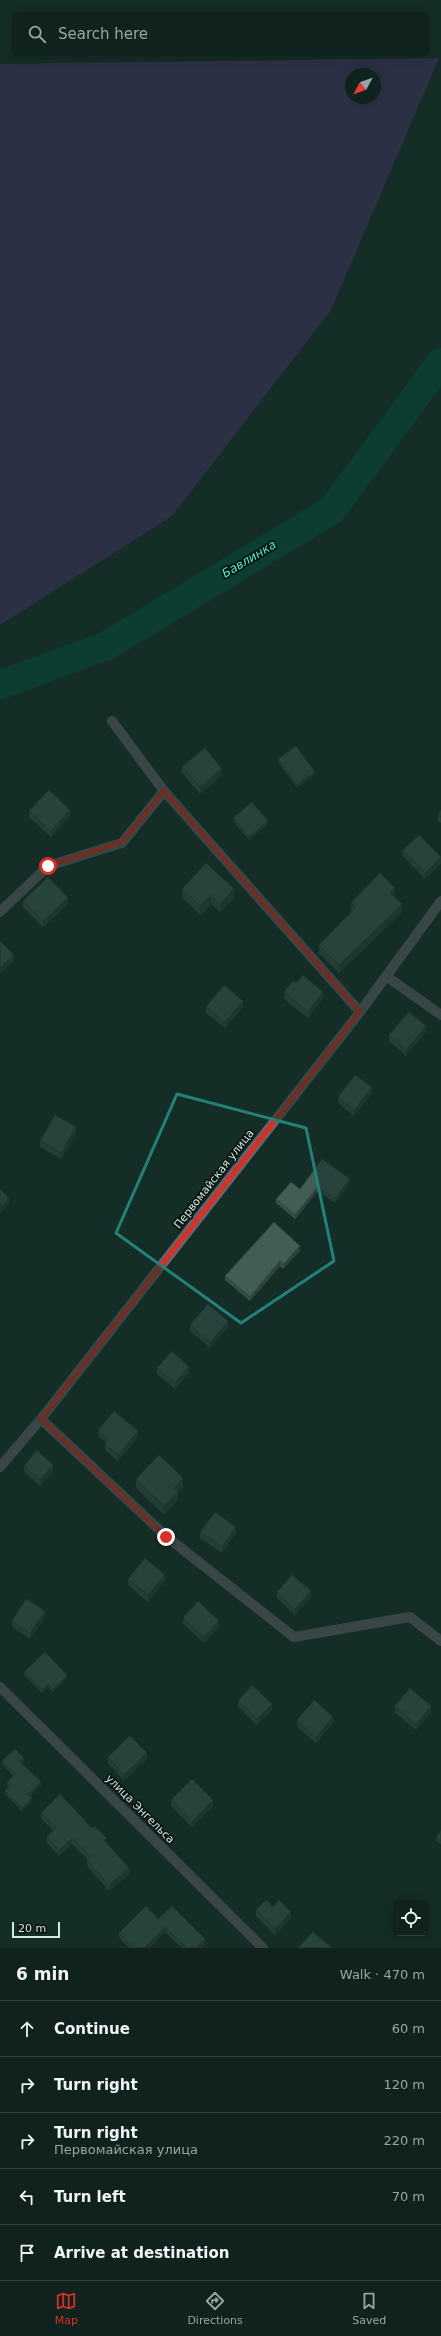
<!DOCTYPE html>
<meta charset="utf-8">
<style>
:root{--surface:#0f221d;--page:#182a26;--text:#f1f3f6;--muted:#9ba4a4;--line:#2f3f3b;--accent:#d93025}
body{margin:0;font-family:"DejaVu Sans",sans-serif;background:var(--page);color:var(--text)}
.controls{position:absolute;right:12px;bottom:12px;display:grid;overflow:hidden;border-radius:6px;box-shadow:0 2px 10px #0003}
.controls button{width:36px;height:36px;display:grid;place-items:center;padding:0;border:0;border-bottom:1px solid var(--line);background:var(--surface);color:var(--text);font:20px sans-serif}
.compass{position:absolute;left:345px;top:68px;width:36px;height:36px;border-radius:50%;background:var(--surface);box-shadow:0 2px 10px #0003;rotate:229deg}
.scale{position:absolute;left:12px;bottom:10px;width:48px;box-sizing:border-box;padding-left:4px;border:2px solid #d6e6e0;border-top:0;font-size:11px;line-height:14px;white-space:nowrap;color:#d6e6e0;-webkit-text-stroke:3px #091410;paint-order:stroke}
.stop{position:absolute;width:12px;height:12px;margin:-9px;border:3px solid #d93025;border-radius:50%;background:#fff}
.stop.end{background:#d93025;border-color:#fff;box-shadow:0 1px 4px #0008}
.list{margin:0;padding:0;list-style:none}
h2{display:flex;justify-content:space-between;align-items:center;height:52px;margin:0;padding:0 16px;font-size:17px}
h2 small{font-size:13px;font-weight:400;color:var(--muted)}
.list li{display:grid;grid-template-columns:26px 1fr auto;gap:12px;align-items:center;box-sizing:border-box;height:56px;padding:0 16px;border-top:1px solid var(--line)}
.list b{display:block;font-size:15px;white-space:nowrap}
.list p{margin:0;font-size:13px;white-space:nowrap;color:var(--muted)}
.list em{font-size:13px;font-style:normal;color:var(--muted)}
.icon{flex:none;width:22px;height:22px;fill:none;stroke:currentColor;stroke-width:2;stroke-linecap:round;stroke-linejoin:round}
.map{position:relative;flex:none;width:441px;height:1948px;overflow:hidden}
.search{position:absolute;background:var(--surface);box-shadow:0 2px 10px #0003;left:12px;right:12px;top:12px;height:44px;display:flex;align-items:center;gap:10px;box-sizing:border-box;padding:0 14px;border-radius:6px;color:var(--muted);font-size:15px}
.sheet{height:332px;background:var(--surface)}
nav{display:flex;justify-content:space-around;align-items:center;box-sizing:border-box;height:56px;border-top:1px solid var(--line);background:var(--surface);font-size:11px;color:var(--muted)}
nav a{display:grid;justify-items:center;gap:2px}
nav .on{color:var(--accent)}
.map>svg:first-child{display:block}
.green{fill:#473468;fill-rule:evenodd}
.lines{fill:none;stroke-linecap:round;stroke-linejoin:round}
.river{stroke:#054e3f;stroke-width:29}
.minor{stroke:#67646e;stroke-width:10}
.tertiary{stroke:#67646e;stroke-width:10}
.wall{fill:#385048}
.shaded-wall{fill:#2e413b}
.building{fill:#415d54;stroke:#2e413b}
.route{stroke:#d93025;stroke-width:5}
.marked{fill:none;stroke:#238179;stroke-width:3;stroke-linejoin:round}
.labels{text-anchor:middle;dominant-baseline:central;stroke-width:3.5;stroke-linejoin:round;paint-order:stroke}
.street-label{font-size:11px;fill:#d6e6e0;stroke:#091410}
.water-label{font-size:12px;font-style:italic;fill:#48f0ca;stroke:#091410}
</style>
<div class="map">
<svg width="441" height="1948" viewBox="0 0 441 1948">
<rect width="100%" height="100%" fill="#142e27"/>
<!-- green -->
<path class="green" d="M439,58L331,310L172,516L0,625V64ZM351,74H375V98H351Z"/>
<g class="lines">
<!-- river -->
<polyline class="river" points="0,685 106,646 332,510 441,362"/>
<!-- minor -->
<g class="minor">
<polyline points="112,721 164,791 360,1012"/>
<polyline points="0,912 48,866 122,843 164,791"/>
<polyline points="386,976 441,1015"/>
<polyline points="41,1419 167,1537 294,1637 410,1617 441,1641"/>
</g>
<!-- tertiary -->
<g class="tertiary">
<polyline points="0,1467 41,1419 360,1012 441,901"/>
<polyline points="0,1687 263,1948"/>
</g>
</g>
<!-- wall -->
<g class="wall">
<polygon points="278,759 315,775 297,788 278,762"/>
<polygon points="182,767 222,775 200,794 182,773"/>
<polygon points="441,810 441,823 438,821 438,815"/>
<polygon points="29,811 70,816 51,837 29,817"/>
<polygon points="233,818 268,824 249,840 233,821"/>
<polygon points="403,850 441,863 425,879 403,856"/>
<polygon points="182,889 234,898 220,912 211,904 200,915 182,897"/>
<polygon points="395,895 393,897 402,912 339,973 319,953 319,945 352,911 351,910 351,903"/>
<polygon points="23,901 68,904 43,927 23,907"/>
<polygon points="296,983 323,998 308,1018 284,999 284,992"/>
<polygon points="206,1007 243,1007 225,1028 206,1013"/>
<polygon points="426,1032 406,1056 389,1041 389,1035"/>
<polygon points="372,1093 354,1116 338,1103 338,1097"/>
<polygon points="76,1133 61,1159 40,1147 40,1141"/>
<polygon points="350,1183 335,1203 318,1191 295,1219 276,1203 276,1199 300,1189"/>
<polygon points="300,1251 283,1269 280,1266 250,1301 225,1280 225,1276"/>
<polygon points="190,1325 228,1327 210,1348 190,1331"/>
<polygon points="157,1368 189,1373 175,1389 157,1374"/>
<polygon points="98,1430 138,1437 118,1461 105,1450 105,1444 106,1443 98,1436"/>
<polygon points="24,1466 53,1471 40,1486 24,1472"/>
<polygon points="136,1479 183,1486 178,1492 178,1500 164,1515 136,1488"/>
<polygon points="200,1532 236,1533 222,1553 200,1538"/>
<polygon points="128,1579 165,1581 148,1602 128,1585"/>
<polygon points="277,1592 311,1597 295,1615 277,1598"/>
<polygon points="45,1617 30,1639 12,1627 12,1621"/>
<polygon points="183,1618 219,1627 204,1643 183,1624"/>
<polygon points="24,1672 67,1678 53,1692 48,1687 42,1693 24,1675"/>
<polygon points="238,1701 272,1710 257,1725 238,1707"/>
<polygon points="395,1706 431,1712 416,1730 395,1713"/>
<polygon points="297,1720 333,1723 316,1743 297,1727"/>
<polygon points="108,1757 147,1759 124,1781 108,1763"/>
<polygon points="2,1761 24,1761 22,1763 41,1785 30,1796 32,1801 22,1811 5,1794 5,1791 9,1788 7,1786 7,1783 13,1776 2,1764"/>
<polygon points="171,1800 213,1806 192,1827 171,1806"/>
<polygon points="41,1813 92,1828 107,1843 129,1874 109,1891 87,1866 87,1860 88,1860 72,1844 59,1856 47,1843 47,1837 53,1831 41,1818"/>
<polygon points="441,1830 441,1844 436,1841 436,1838"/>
<polygon points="273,1907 291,1918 275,1935 256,1916 256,1910"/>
<polygon points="158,1919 205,1945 201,1948 182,1948 165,1932 149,1948 129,1948 119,1938 119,1933"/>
</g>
<!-- shaded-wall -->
<g class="shaded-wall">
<polygon points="222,769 222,775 200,794 200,787"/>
<polygon points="315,772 315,775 297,788 297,785"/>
<polygon points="70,810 70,816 51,837 51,831"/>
<polygon points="268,821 268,824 249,840 249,837"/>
<polygon points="441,857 441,863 425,879 425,873"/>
<polygon points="395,888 395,895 390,900 390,893"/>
<polygon points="234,889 234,898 220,912 220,904"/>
<polygon points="211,895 211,904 200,915 200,906"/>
<polygon points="68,898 68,904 43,927 43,921"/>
<polygon points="402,904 402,912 339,973 339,965"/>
<polygon points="14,955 14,961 0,974 0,968"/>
<polygon points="323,992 323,998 308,1018 308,1012"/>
<polygon points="243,1001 243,1007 225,1028 225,1022"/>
<polygon points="426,1026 426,1032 406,1056 406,1050"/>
<polygon points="372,1087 372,1093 354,1116 354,1110"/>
<polygon points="76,1127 76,1133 61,1159 61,1153"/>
<polygon points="350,1179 350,1183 335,1203 335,1199"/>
<polygon points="318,1187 318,1191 295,1219 295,1215"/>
<polygon points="9,1198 9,1204 0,1214 0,1208"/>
<polygon points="300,1246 300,1251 283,1269 283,1265"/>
<polygon points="280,1261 280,1266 250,1301 250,1297"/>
<polygon points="228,1321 228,1327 210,1348 210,1342"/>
<polygon points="189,1367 189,1373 175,1389 175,1383"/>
<polygon points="138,1431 138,1437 118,1461 118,1455"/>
<polygon points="53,1465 53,1471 40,1486 40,1480"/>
<polygon points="183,1478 183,1486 178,1492 178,1500 164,1515 164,1506 174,1488"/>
<polygon points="236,1527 236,1533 222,1553 222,1547"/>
<polygon points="165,1575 165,1581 148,1602 148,1595"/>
<polygon points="311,1591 311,1597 295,1615 295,1609"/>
<polygon points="45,1611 45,1617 30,1639 30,1633"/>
<polygon points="219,1621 219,1627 204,1643 204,1637"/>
<polygon points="67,1675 67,1678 53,1692 53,1689"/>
<polygon points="48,1684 48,1687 42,1693 42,1690"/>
<polygon points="272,1704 272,1710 257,1725 257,1719"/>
<polygon points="431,1706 431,1712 416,1730 416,1724"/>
<polygon points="333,1717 333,1723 316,1743 316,1737"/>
<polygon points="147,1753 147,1759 124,1781 124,1775"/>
<polygon points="24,1758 24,1761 20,1765 20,1762"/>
<polygon points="41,1782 41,1785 28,1798 28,1794"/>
<polygon points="32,1798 32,1801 22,1811 22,1808"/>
<polygon points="213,1800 213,1806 192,1827 192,1821"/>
<polygon points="72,1838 72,1844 59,1856 59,1851"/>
<polygon points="129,1868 129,1874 109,1891 109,1885"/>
<polygon points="291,1912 291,1918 275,1935 275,1929"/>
<polygon points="165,1927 165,1932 149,1948 144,1948"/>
<polygon points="205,1939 205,1945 201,1948 196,1948"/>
</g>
<!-- building -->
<g class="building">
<polygon points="296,746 315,772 297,785 278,759"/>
<polygon points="205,748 222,769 200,787 182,767"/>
<polygon points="49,790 70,810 51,831 29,811"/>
<polygon points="252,802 268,821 249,837 233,818"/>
<polygon points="441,810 441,817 438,815"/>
<polygon points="419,835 441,857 425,873 403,850"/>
<polygon points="206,863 234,889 220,904 211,895 200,906 182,889"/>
<polygon points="380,873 395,888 390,893 402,904 339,965 319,945 356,907 351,903"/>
<polygon points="48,877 68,898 43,921 23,901"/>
<polygon points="0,941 14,955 0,968"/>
<polygon points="303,975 323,992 308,1012 284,992 293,981 296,983"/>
<polygon points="224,985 243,1001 225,1022 206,1007"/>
<polygon points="409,1012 426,1026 406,1050 389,1035"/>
<polygon points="355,1075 372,1087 354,1110 338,1097"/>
<polygon points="55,1115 76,1127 61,1153 40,1141"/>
<polygon points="322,1159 350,1179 335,1199 318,1187 295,1215 276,1199 291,1182 300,1189"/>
<polygon points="0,1189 9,1198 0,1208"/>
<polygon points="274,1222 300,1246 283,1265 280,1261 250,1297 225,1276"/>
<polygon points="208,1304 228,1321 210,1342 190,1325"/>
<polygon points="172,1351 189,1367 175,1383 157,1368"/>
<polygon points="114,1411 138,1431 118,1455 105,1444 109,1439 98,1430"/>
<polygon points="37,1450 53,1465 40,1480 24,1466"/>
<polygon points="159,1455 183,1478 174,1488 178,1492 164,1506 136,1479"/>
<polygon points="215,1512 236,1527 222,1547 200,1532"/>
<polygon points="145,1558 165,1575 148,1595 128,1579"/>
<polygon points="292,1575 311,1591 295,1609 277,1592"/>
<polygon points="26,1599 45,1611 30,1633 12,1621"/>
<polygon points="198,1601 219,1621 204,1637 183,1618"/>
<polygon points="45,1652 67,1675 53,1689 48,1684 42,1690 24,1672"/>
<polygon points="252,1685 272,1704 257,1719 238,1701"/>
<polygon points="410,1688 431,1706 416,1724 395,1706"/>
<polygon points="314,1700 333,1717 316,1737 297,1720"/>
<polygon points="130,1736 147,1753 124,1775 108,1757"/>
<polygon points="15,1749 24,1758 20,1762 41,1782 28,1794 32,1798 22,1808 5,1791 10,1786 7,1783 15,1774 2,1761"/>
<polygon points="192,1779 213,1800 192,1821 171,1800"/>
<polygon points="60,1794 92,1828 94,1826 107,1838 104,1840 129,1868 109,1885 87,1860 91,1857 72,1838 59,1851 47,1837 56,1828 41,1813"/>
<polygon points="441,1830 441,1841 436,1838"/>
<polygon points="266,1900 273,1907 279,1900 291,1912 275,1929 256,1910"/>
<polygon points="146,1906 158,1919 172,1906 205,1939 196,1948 187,1948 165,1927 144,1948 134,1948 119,1933"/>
<polygon points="313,1932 331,1947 331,1948 300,1948 299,1947"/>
</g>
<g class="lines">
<!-- route -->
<polyline class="route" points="48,866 122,842 164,791 360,1012 41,1419 166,1537"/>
</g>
<!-- marked area -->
<path d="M0 0H441V1948H0ZM177,1094L306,1128L334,1261L241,1323L116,1233Z" fill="#142e27" fill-opacity=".55" fill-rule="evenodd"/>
<path class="marked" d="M177,1094L306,1128L334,1261L241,1323L116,1233Z"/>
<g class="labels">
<!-- street labels -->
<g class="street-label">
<text transform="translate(214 1179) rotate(-52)">Первомайская улица</text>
<text transform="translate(140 1809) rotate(45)">улица Энгельса</text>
</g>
<!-- water labels -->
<g class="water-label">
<text transform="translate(249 559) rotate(-31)">Бавлинка</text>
</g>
</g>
</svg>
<div class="controls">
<button><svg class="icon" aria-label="locate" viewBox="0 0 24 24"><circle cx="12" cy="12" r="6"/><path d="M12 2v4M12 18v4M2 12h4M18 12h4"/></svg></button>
</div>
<svg class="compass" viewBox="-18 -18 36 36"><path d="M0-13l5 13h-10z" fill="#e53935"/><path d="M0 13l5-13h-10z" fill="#9ba4a4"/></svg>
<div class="scale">20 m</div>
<div class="stop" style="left:48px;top:866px"></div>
<div class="stop end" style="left:166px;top:1537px"></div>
<div class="search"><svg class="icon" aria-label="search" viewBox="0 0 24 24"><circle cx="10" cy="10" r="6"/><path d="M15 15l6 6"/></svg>Search here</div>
</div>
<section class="sheet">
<h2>6 min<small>Walk · 470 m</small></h2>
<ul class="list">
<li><svg class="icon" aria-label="ahead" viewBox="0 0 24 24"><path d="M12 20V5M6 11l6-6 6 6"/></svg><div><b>Continue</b></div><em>60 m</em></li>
<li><svg class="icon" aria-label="right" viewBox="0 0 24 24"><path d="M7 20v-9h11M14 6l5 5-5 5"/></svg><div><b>Turn right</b></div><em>120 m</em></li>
<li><svg class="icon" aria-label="right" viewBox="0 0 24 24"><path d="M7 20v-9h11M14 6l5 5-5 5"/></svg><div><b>Turn right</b><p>Первомайская улица</p></div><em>220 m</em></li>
<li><svg class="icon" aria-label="left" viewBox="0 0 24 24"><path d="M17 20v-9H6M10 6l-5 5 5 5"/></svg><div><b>Turn left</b></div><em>70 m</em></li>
<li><svg class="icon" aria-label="arrive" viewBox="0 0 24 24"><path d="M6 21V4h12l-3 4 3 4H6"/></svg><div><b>Arrive at destination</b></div></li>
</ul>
</section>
<nav>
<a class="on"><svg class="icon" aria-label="map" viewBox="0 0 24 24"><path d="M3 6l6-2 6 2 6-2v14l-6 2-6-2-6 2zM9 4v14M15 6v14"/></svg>Map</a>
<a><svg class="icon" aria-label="directions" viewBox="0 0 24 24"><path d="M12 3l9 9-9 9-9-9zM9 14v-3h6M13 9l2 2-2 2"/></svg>Directions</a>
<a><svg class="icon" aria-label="saved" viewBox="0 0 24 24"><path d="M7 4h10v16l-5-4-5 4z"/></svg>Saved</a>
</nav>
